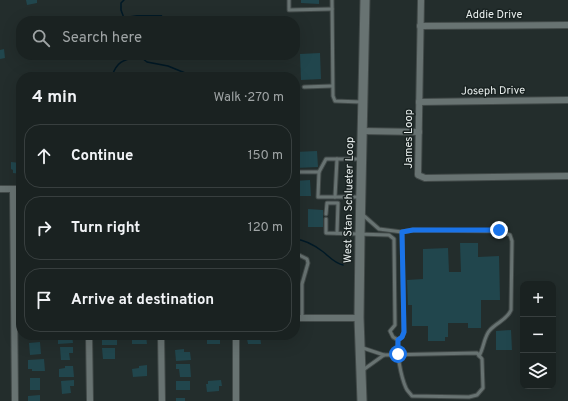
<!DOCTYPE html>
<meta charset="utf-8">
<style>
:root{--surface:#1a2221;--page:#232a2a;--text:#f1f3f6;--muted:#9fa4a5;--line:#383f3f}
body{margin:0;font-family:Overpass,sans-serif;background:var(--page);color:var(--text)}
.controls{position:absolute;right:12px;bottom:12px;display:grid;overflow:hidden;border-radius:8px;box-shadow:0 4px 16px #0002}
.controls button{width:36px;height:36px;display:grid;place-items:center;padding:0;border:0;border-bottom:1px solid var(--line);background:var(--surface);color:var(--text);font:20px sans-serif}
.stop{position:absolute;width:12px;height:12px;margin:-9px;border:3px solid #1a73e8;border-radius:50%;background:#fff}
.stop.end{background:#1a73e8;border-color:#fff;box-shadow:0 1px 4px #0008}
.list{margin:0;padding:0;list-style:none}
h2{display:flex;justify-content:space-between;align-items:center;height:52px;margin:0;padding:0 16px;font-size:17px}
h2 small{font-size:13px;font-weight:400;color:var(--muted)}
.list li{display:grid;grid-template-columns:26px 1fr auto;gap:12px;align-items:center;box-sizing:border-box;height:64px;margin:0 8px 8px;padding:0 8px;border:1px solid var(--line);border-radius:16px}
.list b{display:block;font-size:15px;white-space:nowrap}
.list em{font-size:13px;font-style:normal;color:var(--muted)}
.icon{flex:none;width:22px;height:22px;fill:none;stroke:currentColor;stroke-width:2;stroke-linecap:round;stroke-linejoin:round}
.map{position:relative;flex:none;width:568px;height:401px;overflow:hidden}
.search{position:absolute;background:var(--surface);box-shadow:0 4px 16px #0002;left:16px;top:16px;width:284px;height:44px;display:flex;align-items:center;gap:10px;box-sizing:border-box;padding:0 14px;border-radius:16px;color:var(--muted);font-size:15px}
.panel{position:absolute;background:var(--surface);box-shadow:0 4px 16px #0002;left:16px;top:72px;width:284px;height:268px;border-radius:16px}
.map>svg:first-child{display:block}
.water{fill:#001926}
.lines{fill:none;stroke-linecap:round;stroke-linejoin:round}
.stream{stroke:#001926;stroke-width:1.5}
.building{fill:#21464d}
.lane-casing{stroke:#414948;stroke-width:5}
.street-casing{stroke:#414948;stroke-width:8}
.secondary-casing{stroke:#414948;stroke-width:11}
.lane{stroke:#687372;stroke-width:3}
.street{stroke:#687372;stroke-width:6}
.secondary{stroke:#687372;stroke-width:9}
.route{stroke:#1a73e8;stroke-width:5}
.labels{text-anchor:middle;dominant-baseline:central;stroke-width:3;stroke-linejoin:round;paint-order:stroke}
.street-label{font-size:11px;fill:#e9efee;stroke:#1a2322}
</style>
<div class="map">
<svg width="568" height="401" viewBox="0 0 568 401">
<rect width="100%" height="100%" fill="#232d2c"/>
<!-- water -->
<polygon class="water" points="137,15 162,15 163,20 122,21 124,17"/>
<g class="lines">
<!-- stream -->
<g class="stream">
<polyline points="124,0 121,3 121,10 125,21"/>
<polyline points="138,55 147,62 168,66 195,77"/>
<path d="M112,76C117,61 124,60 138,56"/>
<path d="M295,239C305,240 314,245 322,251C329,256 334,263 343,265"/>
</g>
</g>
<!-- building -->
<g class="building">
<polygon points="26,0 37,0 37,3 27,5"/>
<polygon points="301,0 319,0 319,4 301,3"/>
<polygon points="4,49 5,58 0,59 0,50"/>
<polygon points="320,53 321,79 301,80 300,54"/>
<polygon points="317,151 318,167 295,168 295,152"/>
<polygon points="11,162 21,163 21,174 13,173 13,170 11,169"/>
<polygon points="310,180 311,196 295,196 295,181"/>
<polygon points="308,209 323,210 323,227 308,227"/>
<polygon points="460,243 478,243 478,257 499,256 500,300 481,300 481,328 468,328 468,323 448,323 448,337 445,337 445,341 428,341 428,326 412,326 412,305 408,305 407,280 423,279 423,249 448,248 449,272 461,272"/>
<polygon points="511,330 512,350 496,350 496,331"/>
<polygon points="58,335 72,335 73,343 58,344"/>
<polygon points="102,335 117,336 117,345 102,345"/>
<polygon points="138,335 146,335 147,344 132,344 132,336"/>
<polygon points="211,335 220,335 220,344 207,344 207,339 211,339"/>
<polygon points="250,335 260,335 261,344 248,344 247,339 250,339"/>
<polygon points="40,342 41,354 30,355 29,343"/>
<polygon points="60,347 73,347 73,353 69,353 70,360 61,360"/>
<polygon points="102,348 115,348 115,359 103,359"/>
<polygon points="184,349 184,352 190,352 191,360 176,361 175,350"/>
<polygon points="44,359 45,371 32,371 32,369 28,369 28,360"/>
<polygon points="176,364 190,364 191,377 180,377 179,369 176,369"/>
<polygon points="147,365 147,376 133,377 132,369 139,368 139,366"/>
<polygon points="65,366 73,366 74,377 59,377 59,369 65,368"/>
<rect x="30" y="378" width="10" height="12"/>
<polygon points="74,380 74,386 70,386 71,393 62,394 61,381"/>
<polygon points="221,380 222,386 219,386 219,391 207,392 206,384 208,384 208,381"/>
<rect x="176" y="381" width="14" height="9"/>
<polygon points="40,395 40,401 28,401 28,396"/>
<rect x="176" y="398" width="9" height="3"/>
</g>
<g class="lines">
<defs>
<g id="lane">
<polyline points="289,0 289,10 332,9"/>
<polyline points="332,0 333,96 335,101 361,102"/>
<polyline points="304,87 332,86"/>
<polyline points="295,172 319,172"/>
<polyline points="335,197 337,159"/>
<polyline points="359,197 318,197 319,172 326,159 361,159"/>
<polyline points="326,214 327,203 338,203 337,233"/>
<path d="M363,215L379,229L402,232L413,230L499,231L510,235L512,241L511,310C507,320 497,322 490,330C484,336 484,348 479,356"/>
<polyline points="326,219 326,233 389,235 394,239 395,325 390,331 393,337 398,340"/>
<polyline points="295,253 307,259 308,263 302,284 302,318"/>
<path d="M363,348L384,355L477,353L482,359L483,388L477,395L469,397L412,396C410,393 407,391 406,388C401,377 396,351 398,340L402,337L404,332L402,232"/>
<polyline points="363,370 384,355"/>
</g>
<g id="street">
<polyline points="421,0 418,175 425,178 568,176"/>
<polyline points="420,26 568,25"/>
<polyline points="419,102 568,100"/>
<polyline points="362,131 419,132"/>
<polyline points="0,189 21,189"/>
<polyline points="13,189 15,401"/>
<polyline points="295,318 359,318"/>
<polyline points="89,335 90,401"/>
<polyline points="161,335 162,401"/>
<polyline points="236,335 236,401"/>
</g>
<polyline id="secondary" points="362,401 359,318 360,234 365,0"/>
</defs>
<!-- lane casing -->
<use href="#lane" class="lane-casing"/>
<!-- street casing -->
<use href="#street" class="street-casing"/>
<!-- secondary casing -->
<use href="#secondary" class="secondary-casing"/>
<!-- lane -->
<use href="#lane" class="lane"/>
<!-- street -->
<use href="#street" class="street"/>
<!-- secondary -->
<use href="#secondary" class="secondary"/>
</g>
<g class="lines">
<!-- route -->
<polyline class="route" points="398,354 398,340 402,337 404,332 402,232 413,230 499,230"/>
</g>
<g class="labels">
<!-- street labels -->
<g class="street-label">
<text x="494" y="15">Addie Drive</text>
<text transform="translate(493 91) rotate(-1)">Joseph Drive</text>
<text transform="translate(409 139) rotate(-90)">James Loop</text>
<text transform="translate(349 200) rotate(-89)">West Stan Schlueter Loop</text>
</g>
</g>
</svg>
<div class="controls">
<button>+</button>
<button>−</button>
<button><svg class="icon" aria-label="layers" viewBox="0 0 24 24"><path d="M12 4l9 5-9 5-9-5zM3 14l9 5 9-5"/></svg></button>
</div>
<div class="stop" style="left:398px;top:354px"></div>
<div class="stop end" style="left:499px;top:230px"></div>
<div class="search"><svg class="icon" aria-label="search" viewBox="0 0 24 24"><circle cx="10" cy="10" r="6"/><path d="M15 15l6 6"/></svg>Search here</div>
<section class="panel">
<h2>4 min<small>Walk · 270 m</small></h2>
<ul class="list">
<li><svg class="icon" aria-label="ahead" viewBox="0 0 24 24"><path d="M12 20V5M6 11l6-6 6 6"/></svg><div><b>Continue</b></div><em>150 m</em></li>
<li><svg class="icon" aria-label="right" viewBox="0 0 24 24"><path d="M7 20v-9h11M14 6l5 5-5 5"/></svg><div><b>Turn right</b></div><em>120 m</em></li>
<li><svg class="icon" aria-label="arrive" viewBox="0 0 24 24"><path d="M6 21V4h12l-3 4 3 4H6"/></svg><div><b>Arrive at destination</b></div></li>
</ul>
</section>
</div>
